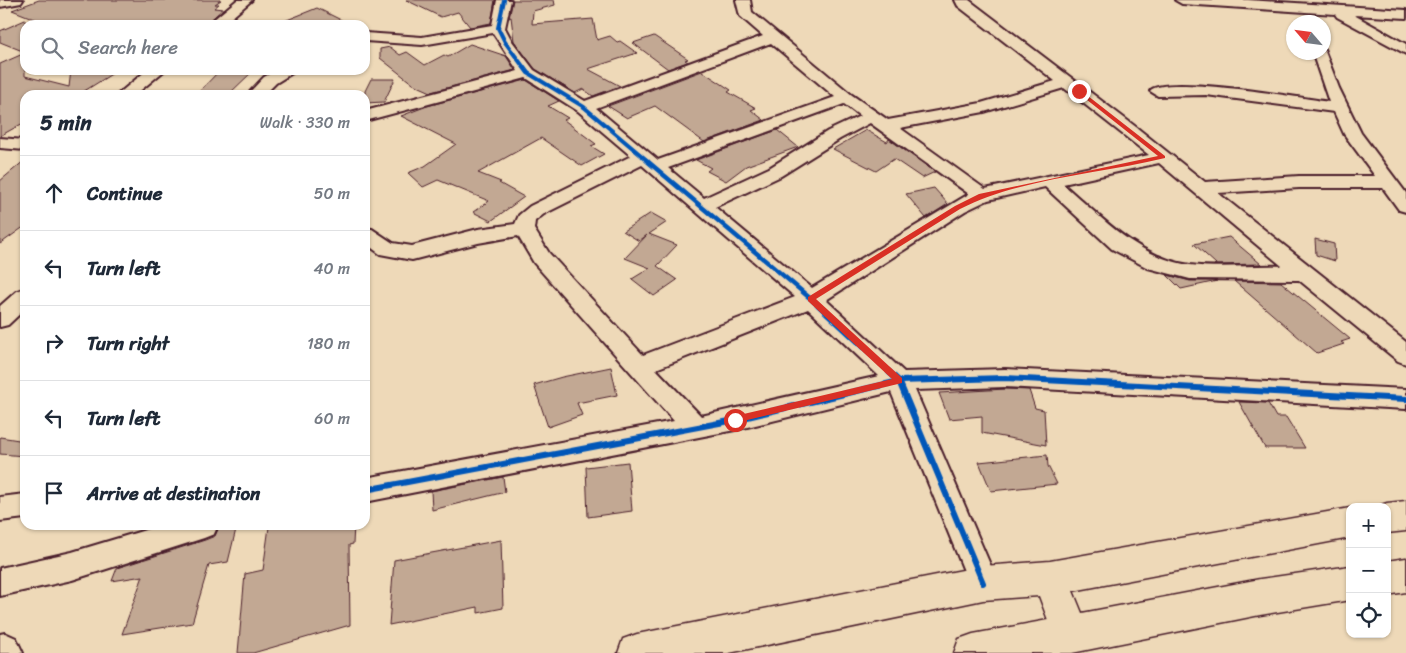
<!DOCTYPE html>
<meta charset="utf-8">
<style>
:root{--surface:#fff;--page:#f6f6f7;--text:#1f2937;--muted:#747a83;--line:#e0e1e3}
body{margin:0;font-family:Sriracha,sans-serif;background:var(--page);color:var(--text)}
.controls{position:absolute;right:15px;bottom:15px;display:grid;overflow:hidden;border-radius:10px;box-shadow:0 1px 4px #0004}
.controls button{width:45px;height:45px;display:grid;place-items:center;padding:0;border:0;border-bottom:1px solid var(--line);background:var(--surface);color:var(--text);font:25px sans-serif}
.compass{position:absolute;left:1286px;top:15px;width:45px;height:45px;border-radius:50%;background:var(--surface);box-shadow:0 1px 4px #0004;rotate:298deg}
.stop{position:absolute;width:15px;height:15px;margin:-11px;border:4px solid #d93025;border-radius:50%;background:#fff}
.stop.end{background:#d93025;border-color:#fff;box-shadow:0 1px 5px #0008}
.list{margin:0;padding:0;list-style:none}
h2{display:flex;justify-content:space-between;align-items:center;height:65px;margin:0;padding:0 20px;font-size:21px}
h2 small{font-size:16px;font-weight:400;color:var(--muted)}
.list li{display:grid;grid-template-columns:32px 1fr auto;gap:15px;align-items:center;box-sizing:border-box;height:75px;padding:0 20px;border-top:1px solid var(--line)}
.list b{display:block;font-size:19px;white-space:nowrap}
.list em{font-size:16px;font-style:normal;color:var(--muted)}
.icon{flex:none;width:28px;height:28px;fill:none;stroke:currentColor;stroke-width:2;stroke-linecap:round;stroke-linejoin:round}
.map{position:relative;flex:none;width:1406px;height:653px;overflow:hidden}
.search{position:absolute;background:var(--surface);box-shadow:0 1px 4px #0004;left:20px;top:20px;width:350px;height:55px;display:flex;align-items:center;gap:12px;box-sizing:border-box;padding:0 18px;border-radius:15px;color:var(--muted);font-size:19px}
.panel{position:absolute;background:var(--surface);box-shadow:0 1px 4px #0004;left:20px;top:90px;width:350px;height:440px;border-radius:15px}
.map>svg:first-child{display:block}
.building{fill:#c2a893;stroke:#4a1f2b}
.lines{fill:none;stroke-linecap:round;stroke-linejoin:round}
.minor-casing{stroke:#4a1f2b;stroke-width:4}
.major-casing{stroke:#4a1f2b;stroke-width:3}
.minor{fill:#eed9b8;fill-rule:evenodd}
.major{fill:#eed9b8;fill-rule:evenodd}
.cycleway-far2-casing{stroke:#eed9b8;stroke-width:5.5}
.cycleway-far1-casing{stroke:#eed9b8;stroke-width:8}
.cycleway-casing{stroke:#eed9b8;stroke-width:9}
.cycleway-far2{stroke:#0057b8;stroke-width:4}
.cycleway-far1{stroke:#0057b8;stroke-width:4.5}
.cycleway{stroke:#0057b8;stroke-width:6}
.route{fill:#d93025}
</style>
<div class="map">
<svg width="1406" height="653" viewBox="0 0 1406 653">
<rect width="100%" height="100%" fill="#eed9b8"/>
<filter id="ink" filterUnits="userSpaceOnUse"><feTurbulence type="fractalNoise" baseFrequency=".02" numOctaves="2"/><feDisplacementMap in="SourceGraphic" scale="10" xChannelSelector="R" yChannelSelector="G"/><feConvolveMatrix kernelMatrix="1 2 1 2 8 2 1 2 1" color-interpolation-filters="sRGB"/></filter>
<g filter="url(#ink)">
<!-- building -->
<g class="building">
<polygon points="39,0 221,0 215,4 219,4 214,8 223,9 205,25 50,25 12,10"/>
<polygon points="406,0 495,0 491,23 470,27 458,12 441,17"/>
<polygon points="513,0 554,0 555,5 533,11 532,24 593,19 597,40 610,36 617,42 620,41 637,53 588,69 620,86 593,96 583,89 575,93 535,69 514,41 511,17 509,18"/>
<polygon points="317,8 351,25 277,25 277,24"/>
<polygon points="25,20 25,52 0,42 0,31"/>
<polygon points="654,36 688,59 685,60 688,62 668,69 633,43"/>
<polygon points="470,44 506,56 515,70 431,92 413,84 380,58 380,49 390,47 400,55 407,52 425,65 444,55 448,57"/>
<polygon points="25,53 25,76 69,87 71,70 118,70 78,95 25,95 25,122 0,136 0,64"/>
<polygon points="220,70 254,70 228,95 196,95"/>
<polygon points="702,71 731,90 728,92 756,108 751,110 764,120 704,142 655,106 627,118 608,106"/>
<polygon points="371,79 395,79 384,102 365,103 365,91"/>
<polygon points="526,80 559,101 548,106 568,118 564,120 596,144 591,146 604,154 582,166 541,138 478,173 501,182 499,183 524,197 491,221 473,212 489,201 438,180 423,187 408,173 425,166 456,144 401,116 427,106"/>
<polygon points="777,130 798,147 746,166 726,181 707,171 711,168 696,160"/>
<polygon points="866,130 887,142 889,139 935,172 922,178 894,159 876,171 833,149"/>
<polygon points="25,160 25,226 0,244 0,181"/>
<polygon points="934,188 948,204 926,218 906,194"/>
<polygon points="651,213 667,222 649,234 677,245 657,266 677,280 654,296 632,279 650,268 625,258 647,235 639,241 623,231"/>
<polygon points="1229,237 1261,264 1214,265 1216,264 1194,244"/>
<polygon points="1315,239 1334,244 1335,261 1316,255"/>
<polygon points="1167,275 1190,281 1217,281 1181,289"/>
<polygon points="1234,281 1281,282 1350,339 1341,342 1344,344 1317,353"/>
<polygon points="611,367 617,395 577,403 582,415 548,427 534,385 562,377"/>
<polygon points="1005,389 1029,390 1035,408 1044,410 1046,445 982,433 982,416 949,419 939,393"/>
<polygon points="1239,402 1268,403 1276,417 1286,417 1305,448 1265,448"/>
<polygon points="0,437 25,441 25,456 0,454"/>
<polygon points="1047,455 1048,466 1057,484 991,491 979,462"/>
<polygon points="628,462 632,511 588,517 586,467"/>
<polygon points="503,477 505,492 432,510 431,491"/>
<polygon points="237,525 228,562 209,565 192,623 122,634 143,576 112,581 117,568 205,540 215,536 219,527"/>
<polygon points="279,525 354,525 353,544 349,545 350,625 253,653 238,653 245,574 263,570 269,527"/>
<polygon points="501,540 503,608 478,613 478,607 389,625 394,560"/>
</g>
<g class="lines">
<defs>
<g id="minor">
<polygon points="0,0 23,0 21,3 0,7"/>
<polygon points="237,0 252,0 223,25 207,25"/>
<path d="M497,0H511L505,28L512,41L534,70L585,101L763,36L740,16L736,0H750L752,12L852,95L888,120L981,103L1055,81L958,6L955,0H969L1136,127L1205,182L1299,176H1375L1344,134L1334,112L1206,95L1158,96L1150,91C1161,74 1304,98 1329,102L1312,52H1324V49L1339,88L1361,133L1406,193V212L1399,210L1383,188H1299L1218,193L1406,342V364L1398,361L1299,280L1190,279L1148,268L1112,249L1045,187L988,200L965,211L826,300L904,372L1005,369L1406,389V409L1005,387L915,390L998,583L993,593L983,597L973,593L891,392L735,430L365,502V478L674,421L534,263L518,236L478,243L412,260L380,254L365,243V228L372,229L393,243L412,246L478,229L515,224L519,215L530,206L631,156L578,111L526,78L365,121V111L518,71L493,33L422,45L365,41V33L422,37L492,25ZM771,43L835,97L658,160L596,108ZM1064,88L1149,155L985,189L900,128L984,112ZM844,104L860,116L828,131L769,168L704,198L668,168ZM870,123L969,194L812,288L715,207L781,176L840,139ZM1159,163L1282,266C1252,265 1219,269 1190,265C1138,258 1101,217 1063,184ZM642,165L795,297L643,355L549,253L534,229L535,221L544,214ZM808,309L879,376L701,416L656,369Z"/>
<polygon points="1175,0 1248,0 1406,10 1406,18 1354,15 1406,44 1406,54 1337,17 1335,14 1182,4"/>
<polygon points="147,70 165,70 135,95 117,95"/>
<polygon points="277,70 297,70 276,83 264,95 247,95 264,77"/>
<polygon points="0,138 25,140 25,150 0,148"/>
<polygon points="25,288 25,309 8,325 0,327 0,306 17,291"/>
<polygon points="25,494 25,518 0,521 0,497"/>
<polygon points="162,525 218,525 214,534 204,538 72,580 0,596 0,568 72,552"/>
<polygon points="5,633 16,638 23,653 0,653 0,634"/>
</g>
<g id="major">
<polygon points="1406,501 1406,531 1387,533 1387,507 1376,507 1387,503"/>
<polygon points="1350,508 1350,538 1073,591 1082,613 1260,579 1350,566 1350,600 1260,615 1072,653 954,653 959,639 973,634 1048,620 1039,596 983,600 729,653 618,653 623,639 637,634 983,566 1050,561"/>
<polygon points="1406,558 1406,592 1387,595 1387,561"/>
</g>
</defs>
<!-- minor casing -->
<use href="#minor" class="minor-casing"/>
<!-- major casing -->
<use href="#major" class="major-casing"/>
<!-- minor -->
<use href="#minor" class="minor"/>
<!-- major -->
<use href="#major" class="major"/>
<defs>
<polyline id="cycleway-far2" points="504,0 498,28 505,42 528,73 584,107 648,161"/>
<polyline id="cycleway-far1" points="646,160 811,299 891,373"/>
<g id="cycleway">
<polyline points="889,372 899,381 983,583"/>
<polyline points="365,490 735,420 899,381 1005,378 1406,399"/>
</g>
</defs>
<!-- cycleway-far2 casing -->
<use href="#cycleway-far2" class="cycleway-far2-casing"/>
<!-- cycleway-far1 casing -->
<use href="#cycleway-far1" class="cycleway-far1-casing"/>
<!-- cycleway casing -->
<use href="#cycleway" class="cycleway-casing"/>
<!-- cycleway-far2 -->
<use href="#cycleway-far2" class="cycleway-far2"/>
<!-- cycleway-far1 -->
<use href="#cycleway-far1" class="cycleway-far1"/>
<!-- cycleway -->
<use href="#cycleway" class="cycleway"/>
</g>
</g>
<!-- route -->
<path class="route" d="M1079,89L1165,156V158C1099,174 1021,178 960,209L816,299L902,378V383L735,423L732,422V417L735,416L892,379L808,301V297L955,206L979,194L1158,156L1077,92Z"/>
</svg>
<div class="controls">
<button>+</button>
<button>−</button>
<button><svg class="icon" aria-label="locate" viewBox="0 0 24 24"><circle cx="12" cy="12" r="6"/><path d="M12 2v4M12 18v4M2 12h4M18 12h4"/></svg></button>
</div>
<svg class="compass" viewBox="-18 -18 36 36"><path d="M0-13l5 13h-10z" fill="#e53935"/><path d="M0 13l5-13h-10z" fill="#747a83"/></svg>
<div class="stop" style="left:735px;top:420px"></div>
<div class="stop end" style="left:1079px;top:91px"></div>
<div class="search"><svg class="icon" aria-label="search" viewBox="0 0 24 24"><circle cx="10" cy="10" r="6"/><path d="M15 15l6 6"/></svg>Search here</div>
<section class="panel">
<h2>5 min<small>Walk · 330 m</small></h2>
<ul class="list">
<li><svg class="icon" aria-label="ahead" viewBox="0 0 24 24"><path d="M12 20V5M6 11l6-6 6 6"/></svg><div><b>Continue</b></div><em>50 m</em></li>
<li><svg class="icon" aria-label="left" viewBox="0 0 24 24"><path d="M17 20v-9H6M10 6l-5 5 5 5"/></svg><div><b>Turn left</b></div><em>40 m</em></li>
<li><svg class="icon" aria-label="right" viewBox="0 0 24 24"><path d="M7 20v-9h11M14 6l5 5-5 5"/></svg><div><b>Turn right</b></div><em>180 m</em></li>
<li><svg class="icon" aria-label="left" viewBox="0 0 24 24"><path d="M17 20v-9H6M10 6l-5 5 5 5"/></svg><div><b>Turn left</b></div><em>60 m</em></li>
<li><svg class="icon" aria-label="arrive" viewBox="0 0 24 24"><path d="M6 21V4h12l-3 4 3 4H6"/></svg><div><b>Arrive at destination</b></div></li>
</ul>
</section>
</div>
